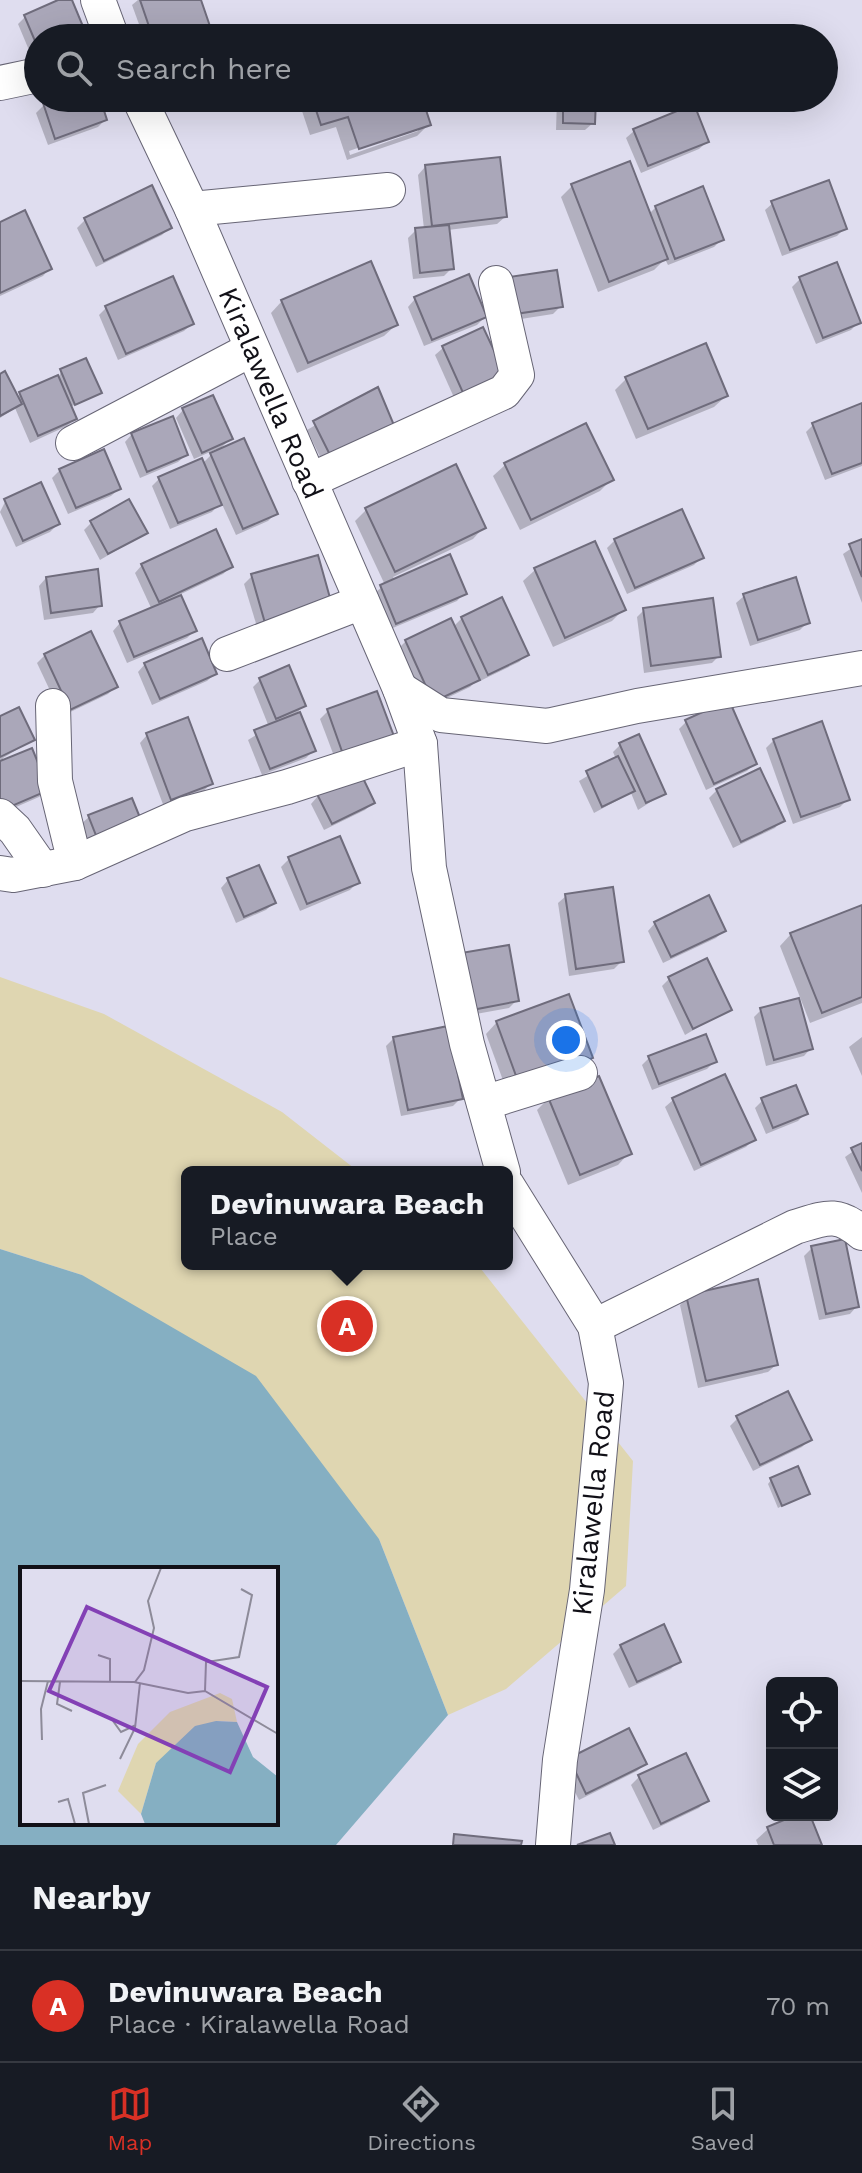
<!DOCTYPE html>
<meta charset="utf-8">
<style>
:root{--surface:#171b24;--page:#242831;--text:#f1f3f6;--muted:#9ea1a6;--line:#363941;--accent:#d93025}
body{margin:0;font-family:"Work Sans",sans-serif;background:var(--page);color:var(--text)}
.controls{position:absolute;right:24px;bottom:24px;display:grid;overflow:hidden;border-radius:12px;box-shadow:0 8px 32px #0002}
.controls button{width:72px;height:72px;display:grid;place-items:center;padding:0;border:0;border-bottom:2px solid var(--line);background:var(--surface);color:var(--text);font:40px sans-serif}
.you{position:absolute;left:566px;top:1040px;width:28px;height:28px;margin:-20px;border:6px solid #fff;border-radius:50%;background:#1a73e8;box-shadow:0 0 0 12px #1a73e833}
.badge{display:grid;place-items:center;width:52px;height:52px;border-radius:50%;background:var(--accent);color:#fff;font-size:26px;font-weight:700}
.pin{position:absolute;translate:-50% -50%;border:4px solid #fff;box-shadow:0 2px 8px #0006}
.popup{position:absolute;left:181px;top:1166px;width:332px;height:104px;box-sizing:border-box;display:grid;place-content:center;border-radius:12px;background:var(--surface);filter:drop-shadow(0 2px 6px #0005);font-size:26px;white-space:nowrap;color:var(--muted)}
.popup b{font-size:30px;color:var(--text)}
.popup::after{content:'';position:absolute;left:50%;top:100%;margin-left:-16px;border:16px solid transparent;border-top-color:var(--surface)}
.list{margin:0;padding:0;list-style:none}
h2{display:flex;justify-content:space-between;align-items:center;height:104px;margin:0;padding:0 32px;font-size:34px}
h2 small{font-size:26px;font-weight:400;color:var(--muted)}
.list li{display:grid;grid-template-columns:52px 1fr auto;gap:24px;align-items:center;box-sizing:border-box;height:112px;padding:0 32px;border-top:2px solid var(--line)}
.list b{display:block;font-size:30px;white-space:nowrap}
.list p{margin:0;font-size:26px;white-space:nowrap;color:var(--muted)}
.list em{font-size:26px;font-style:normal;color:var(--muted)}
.icon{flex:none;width:44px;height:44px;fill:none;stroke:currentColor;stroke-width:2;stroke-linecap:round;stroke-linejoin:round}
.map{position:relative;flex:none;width:862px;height:1845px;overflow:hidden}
.search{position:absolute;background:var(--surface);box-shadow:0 8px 32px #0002;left:24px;right:24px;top:24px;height:88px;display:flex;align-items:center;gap:20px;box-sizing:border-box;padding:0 28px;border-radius:44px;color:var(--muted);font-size:30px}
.sheet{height:216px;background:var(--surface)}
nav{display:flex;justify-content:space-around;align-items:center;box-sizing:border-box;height:112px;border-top:2px solid var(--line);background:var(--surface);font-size:22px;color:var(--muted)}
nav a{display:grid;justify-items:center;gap:4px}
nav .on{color:var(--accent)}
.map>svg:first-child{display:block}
.sand{fill:#dfd6b1}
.water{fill:#85afc2;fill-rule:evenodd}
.shadow{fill:#0003;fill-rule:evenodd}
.building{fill:#aaa7b9;stroke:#6f6c7c;stroke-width:2}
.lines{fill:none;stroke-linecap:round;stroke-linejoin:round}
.minor-casing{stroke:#676575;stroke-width:36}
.minor{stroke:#fff;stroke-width:34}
.labels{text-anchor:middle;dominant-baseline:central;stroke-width:6;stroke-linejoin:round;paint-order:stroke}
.street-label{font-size:28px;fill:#111017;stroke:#fff}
.inset-road{fill:none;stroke:#8d8b99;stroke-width:2}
.view{fill:#8340b5;fill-opacity:0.15;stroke:#8340b5;stroke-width:4}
.inset-edge{fill:none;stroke:#111017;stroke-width:4}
</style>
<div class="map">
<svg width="862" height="1845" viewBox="0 0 862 1845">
<rect width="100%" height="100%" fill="#dfddef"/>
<!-- sand -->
<polygon class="sand" points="0,977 104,1014 282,1112 359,1172 187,1172 187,1264 477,1264 633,1461 626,1586 506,1689 448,1715 379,1539 82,1275 0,1249"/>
<!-- water -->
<path class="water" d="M0,1249L82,1275L256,1376L379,1539L448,1715L336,1845H0ZM22,1569H276V1823H22Z"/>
<!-- shadow -->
<g class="shadow">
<polygon points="63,0 70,0 85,35 38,38 38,60 34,62 18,24 25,17"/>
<polygon points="138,0 199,0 212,38 144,38 132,5"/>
<polygon points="64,98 98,98 105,120 98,127 48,145 36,113 44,105"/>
<path d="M420,98L429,124L417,136L347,160L336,127L310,135L298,99ZM418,127V131L350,155L349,151Z"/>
<polygon points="557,98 594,98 593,123 585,130 556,130"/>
<polygon points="634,131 707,142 699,149 641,173 626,138"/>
<polygon points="425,167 505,217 497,224 448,230 452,268 444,276 413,279 408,238 416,230 424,229 418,175"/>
<polygon points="572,186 648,215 656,207 721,240 714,247 668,265 665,259 654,270 598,292 561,197"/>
<polygon points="151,188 170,227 162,235 96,267 77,228 85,220"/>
<polygon points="773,203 845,228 837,236 782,256 765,210"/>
<polygon points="0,224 50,268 43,276 0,296"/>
<polygon points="836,265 859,322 851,330 816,344 792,287 800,279"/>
<polygon points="510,279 561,306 553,314 508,321"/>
<polygon points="415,299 485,317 477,325 424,346 408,307"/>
<polygon points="282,301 396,325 384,336 297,373 271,313"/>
<polygon points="106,308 192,324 184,331 118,360 99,315"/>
<polygon points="443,348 503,375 456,402 435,355"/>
<polygon points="61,371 99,393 70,407 74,419 67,426 30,443 15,408 0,418 0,376 16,397 59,377"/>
<polygon points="627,378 726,396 714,407 636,439 615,390"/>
<polygon points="377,389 326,469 307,430"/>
<polygon points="862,405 862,466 825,480 806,432 813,425"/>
<polygon points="183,410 231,438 217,452 275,514 268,521 236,535 221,502 212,512 170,529 152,486 160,478 202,464 217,449 194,459 176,418"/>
<polygon points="132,434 186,455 178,462 140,478 125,442"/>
<polygon points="505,465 611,480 600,491 520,530 493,476"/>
<polygon points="455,467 484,527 473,539 393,577 395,580 464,593 457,601 388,630 373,594 385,585 355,521 366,510"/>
<polygon points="60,470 119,489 111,496 68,514 52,478"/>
<polygon points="6,500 58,524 50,532 16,547 0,512"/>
<polygon points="91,523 146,533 100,560 84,530"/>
<polygon points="615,540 701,558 694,565 627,594 607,548"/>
<polygon points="862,541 862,603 843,554"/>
<polygon points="594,543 623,610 612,621 553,647 523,581 535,570"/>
<polygon points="317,557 258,630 244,584 252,576"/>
<polygon points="142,565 231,567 223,574 179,595 194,631 187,638 127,663 113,631 120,623 152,610 135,573"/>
<polygon points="46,578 100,605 93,613 44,620 39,586"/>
<polygon points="744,596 808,622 800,630 750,646 736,603"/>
<polygon points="644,610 719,656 712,663 644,673 637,617"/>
<polygon points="462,618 527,655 519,662 480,681 479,678 470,687 426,708 398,649 406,641 453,627"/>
<polygon points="45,655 115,687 108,694 62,716 37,663"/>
<polygon points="145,664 215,674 207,681 152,705 138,672"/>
<polygon points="260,680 304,705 298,712 314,750 306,758 262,775 248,740 269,727 253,687"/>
<polygon points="328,711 385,746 337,764 320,719"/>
<polygon points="0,718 33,740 3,758 4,762 47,790 39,797 0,814"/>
<polygon points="686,722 755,763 747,771 706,790 679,729"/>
<polygon points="147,735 210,784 203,792 164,807 140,743"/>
<polygon points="774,740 848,799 840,807 793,824 766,748"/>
<polygon points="620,745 663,794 638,810 631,793 594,813 579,781 616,759 613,752"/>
<polygon points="717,790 782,820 775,828 733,848 709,798"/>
<polygon points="318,796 373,803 365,810 324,830 311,804"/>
<polygon points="131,800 91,849 81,824 89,817"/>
<polygon points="339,838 358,882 350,890 300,911 281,867 289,859"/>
<polygon points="228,880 274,903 266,910 236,923 221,888"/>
<polygon points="566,896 622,961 614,969 569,976 558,903"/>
<polygon points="862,907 862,1003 810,1023 780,946 791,934"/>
<polygon points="655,923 724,931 716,938 663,963 648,931"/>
<polygon points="455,963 517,1000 509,1008 465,1016"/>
<polygon points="669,979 729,1009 685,1035 662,986"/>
<polygon points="568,997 508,1094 486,1034 497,1022"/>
<polygon points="761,1010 811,1048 804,1056 766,1066 754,1017"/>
<polygon points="862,1037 862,1076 849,1047"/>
<polygon points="394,1038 461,1098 453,1106 401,1116 386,1046"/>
<polygon points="649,1058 715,1061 707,1069 652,1090 642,1065"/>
<polygon points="549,1098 629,1153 618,1165 568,1185 537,1110"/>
<polygon points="673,1100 753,1140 746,1147 694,1171 665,1107"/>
<polygon points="763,1100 806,1113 798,1121 766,1134 755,1108"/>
<polygon points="862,1145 862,1193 845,1157"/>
<polygon points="812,1248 857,1306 850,1314 819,1320 804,1256"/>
<polygon points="688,1297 776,1365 768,1372 698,1388 680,1305"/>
<polygon points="738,1418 809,1440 802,1447 753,1471 730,1426"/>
<polygon points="771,1480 808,1493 778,1508 768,1484"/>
<polygon points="621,1646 678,1661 671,1669 629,1688 613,1654"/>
<polygon points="685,1755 707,1800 699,1808 653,1830 631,1785 639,1777"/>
<polygon points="645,1764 637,1771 579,1800 562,1767"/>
<polygon points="802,1815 808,1815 820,1845 758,1845 756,1840 768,1829"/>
</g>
<!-- building -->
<g class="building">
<polygon points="58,0 72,0 87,36 38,38 38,48 24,15"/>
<polygon points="140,0 201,0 214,38 153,38"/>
<polygon points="58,98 100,98 107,120 55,139 43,103"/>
<polygon points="312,98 422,98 431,125 359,149 348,117 321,125"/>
<polygon points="563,98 596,98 595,124 563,123"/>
<polygon points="694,104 709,142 648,166 633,129"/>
<polygon points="500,157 507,217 432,226 425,165"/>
<polygon points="630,161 668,259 609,282 571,184"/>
<polygon points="829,180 847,229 790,250 771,201"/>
<polygon points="152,185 172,228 104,261 84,218"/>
<polygon points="703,186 724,240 675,259 655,206"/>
<polygon points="25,210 52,269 0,293 0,222"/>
<polygon points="449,225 454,269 420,273 415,228"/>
<polygon points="371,261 398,325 308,363 281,300"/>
<polygon points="837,262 861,323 823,338 799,277"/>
<polygon points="557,270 563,307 515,314 509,277"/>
<polygon points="469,274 487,317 432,340 414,297"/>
<polygon points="173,276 194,324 126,354 105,306"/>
<polygon points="483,327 506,376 464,395 442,346"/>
<polygon points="706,343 728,396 648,429 625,377"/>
<polygon points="86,358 102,393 75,405 60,369"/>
<polygon points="5,371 22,404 0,416 0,374"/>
<polygon points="58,375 77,419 38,436 19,392"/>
<polygon points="378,387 396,430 334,463 313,421"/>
<polygon points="213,395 233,439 202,453 182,408"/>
<polygon points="862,403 862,463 832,474 812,423"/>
<polygon points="173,416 188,455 147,472 131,433"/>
<polygon points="586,423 614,480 531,520 504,463"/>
<polygon points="244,438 278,514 243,529 210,453"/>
<polygon points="104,449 121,489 76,508 59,469"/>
<polygon points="202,458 222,505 178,523 158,477"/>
<polygon points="456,464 486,528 395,572 365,508"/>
<polygon points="41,482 60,524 23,541 4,499"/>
<polygon points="129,499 148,533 108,554 90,521"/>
<polygon points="682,509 704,558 635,588 614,539"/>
<polygon points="216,529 233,567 159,602 141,564"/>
<polygon points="862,539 862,577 849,544"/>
<polygon points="595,541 626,610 565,638 534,568"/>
<polygon points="450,554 467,594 396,624 380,585"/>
<polygon points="318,555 332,605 265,623 251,574"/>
<polygon points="98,569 102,606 51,613 46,577"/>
<polygon points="796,577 810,623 758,640 743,594"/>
<polygon points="181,595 197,631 134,657 119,621"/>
<polygon points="502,597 529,655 488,675 461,617"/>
<polygon points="713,598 721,657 651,666 643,608"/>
<polygon points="451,618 480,680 433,702 405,640"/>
<polygon points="91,631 118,687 70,710 44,654"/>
<polygon points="202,638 217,674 160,699 144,663"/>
<polygon points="289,665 306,706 276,719 259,678"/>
<polygon points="377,691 395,739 344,757 327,709"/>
<polygon points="729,700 757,764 714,784 685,720"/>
<polygon points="19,707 35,740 0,757 0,716"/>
<polygon points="300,712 316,751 270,769 254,730"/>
<polygon points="188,717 213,784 171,800 146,733"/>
<polygon points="822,721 850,800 801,817 773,739"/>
<polygon points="639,734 666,794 646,803 619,743"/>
<polygon points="32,748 49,790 0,811 0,761"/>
<polygon points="618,756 635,791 602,807 586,771"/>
<polygon points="760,768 785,821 741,842 716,789"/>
<polygon points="361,774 375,803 332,824 317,794"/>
<polygon points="132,798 143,825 99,843 88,815"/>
<polygon points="340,836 360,883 307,904 288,857"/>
<polygon points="259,865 276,903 244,917 227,878"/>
<polygon points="613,887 624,962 576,969 565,894"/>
<polygon points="709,895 726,931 671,957 654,922"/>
<polygon points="862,905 862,997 822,1013 790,933"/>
<polygon points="509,945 519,1001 472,1010 461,953"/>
<polygon points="707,958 732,1010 693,1029 668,977"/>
<polygon points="569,994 593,1058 519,1084 496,1021"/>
<polygon points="799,998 813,1049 774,1060 760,1008"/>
<polygon points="448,1026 463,1099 408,1110 393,1037"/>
<polygon points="706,1034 717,1062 659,1084 648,1056"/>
<polygon points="725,1074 756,1140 701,1165 672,1098"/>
<polygon points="599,1076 632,1154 580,1175 548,1097"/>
<polygon points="796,1085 808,1114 773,1128 761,1098"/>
<polygon points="862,1143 862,1171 851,1148"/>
<polygon points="845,1239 859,1307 826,1314 811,1246"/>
<polygon points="758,1279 778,1365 706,1381 686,1295"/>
<polygon points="788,1391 812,1440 760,1465 736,1416"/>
<polygon points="798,1466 810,1494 782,1506 770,1478"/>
<polygon points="664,1624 681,1662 637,1682 620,1645"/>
<polygon points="629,1728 647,1764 586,1794 569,1758"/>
<polygon points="686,1753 709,1801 661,1824 638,1775"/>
<polygon points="796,1815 810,1815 822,1845 774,1845 767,1827"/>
<polygon points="610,1833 615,1845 577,1845"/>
<polygon points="454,1834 522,1841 521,1845 453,1845"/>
</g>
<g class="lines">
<defs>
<g id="minor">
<polyline points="98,0 112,38"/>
<polyline points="0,83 38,75"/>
<polyline points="139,98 192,209 400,689 420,744 429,868 467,1044 503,1172"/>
<polyline points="192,209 388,190"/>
<polyline points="73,443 252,349"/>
<polyline points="309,481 504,392 517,375 496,283"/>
<polyline points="227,654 362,602"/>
<polyline points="400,689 441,715 547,726 637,706 862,668"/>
<polyline points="53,706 55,781 75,863"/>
<polyline points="0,816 15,830 43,870"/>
<polyline points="0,873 13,875 75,863 185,814 287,787 420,744"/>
<polyline points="484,1103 580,1073"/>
<polyline points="507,1185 595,1326 606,1383 587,1590 560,1760 553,1845"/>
<path d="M595,1326L795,1227C825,1218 837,1211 862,1233"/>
</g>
</defs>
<!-- minor casing -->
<use href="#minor" class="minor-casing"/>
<!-- minor -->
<use href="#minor" class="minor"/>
</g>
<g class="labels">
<!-- street labels -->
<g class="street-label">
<text transform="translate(271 393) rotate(67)">Kiralawella Road</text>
<text transform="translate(593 1503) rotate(-84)">Kiralawella Road</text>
</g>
</g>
<!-- overview -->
<g transform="translate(20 1567)">
<rect width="258" height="258" fill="#dfddef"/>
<path d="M200,126L212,132L217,155L196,154L136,196L121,247L98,224L118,177L150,145Z" fill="#dfd6b1"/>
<path d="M196,154L217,155L233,190L258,210V257H125L121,247L136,196L175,159Z" fill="#85afc2"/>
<path class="inset-road" d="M78,88L90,92V115M0,114L114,115L168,126L185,124L258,167M40,115L37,137L52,144M115,115L124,103L134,61L128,34L141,1M185,124L186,95L219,90L232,28L221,22M93,154L101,165L116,158M22,173L21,142L28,114M100,192L115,161L120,116M38,235L48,232L55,257M69,257L63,226L86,218"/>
<path class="view" d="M67,40L247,120L210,205L29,124Z"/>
<rect width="258" height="258" class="inset-edge"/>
</g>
</svg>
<div class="controls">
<button><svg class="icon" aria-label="locate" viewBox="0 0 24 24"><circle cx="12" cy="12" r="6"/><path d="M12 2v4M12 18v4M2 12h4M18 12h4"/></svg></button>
<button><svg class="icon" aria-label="layers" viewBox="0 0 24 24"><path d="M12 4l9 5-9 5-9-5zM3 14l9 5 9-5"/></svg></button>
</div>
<div class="you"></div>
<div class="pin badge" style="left:347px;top:1326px">A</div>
<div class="popup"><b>Devinuwara Beach</b>Place</div>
<div class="search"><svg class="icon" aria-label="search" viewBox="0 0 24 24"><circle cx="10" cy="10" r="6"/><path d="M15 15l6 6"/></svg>Search here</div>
</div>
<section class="sheet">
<h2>Nearby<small></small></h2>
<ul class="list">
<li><span class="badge">A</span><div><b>Devinuwara Beach</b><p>Place · Kiralawella Road</p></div><em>70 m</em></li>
</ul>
</section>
<nav>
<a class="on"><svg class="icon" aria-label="map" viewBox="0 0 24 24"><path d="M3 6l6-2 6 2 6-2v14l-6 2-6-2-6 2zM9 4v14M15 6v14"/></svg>Map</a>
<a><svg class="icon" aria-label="directions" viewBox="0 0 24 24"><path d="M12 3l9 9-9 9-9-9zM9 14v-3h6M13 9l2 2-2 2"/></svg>Directions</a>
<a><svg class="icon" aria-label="saved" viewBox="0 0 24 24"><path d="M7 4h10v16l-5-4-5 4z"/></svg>Saved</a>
</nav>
